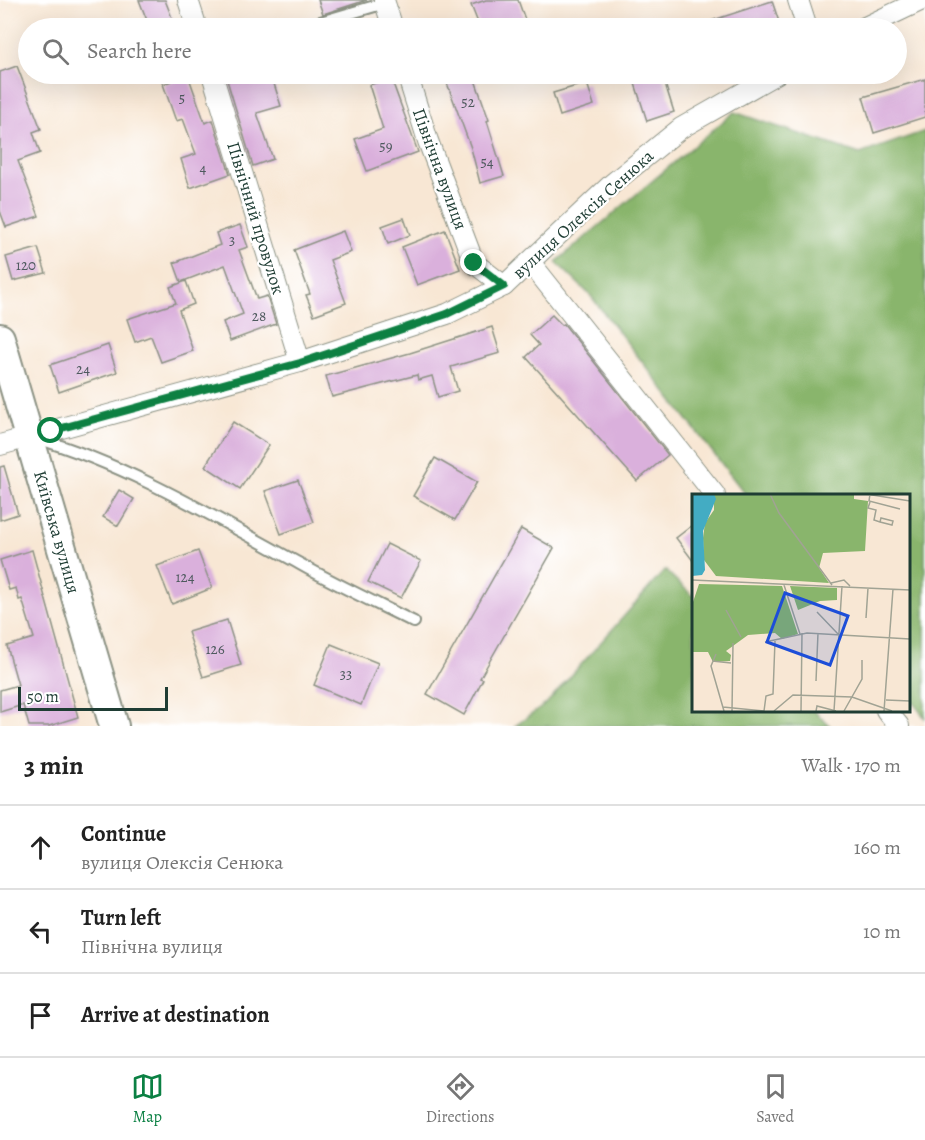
<!DOCTYPE html>
<html lang="en">
<head>
<meta charset="utf-8">
<style>
	body { margin:0; font-family:Alegreya,serif; background:#f2f2f2; color:#222 }
	.scale { position:absolute; left:18px; bottom:15px; width:150px; box-sizing:border-box; padding-left:6px; border:3px solid #1f3d34; border-top:0; font-size:16px; line-height:21px; white-space:nowrap; color:#1f3d34; -webkit-text-stroke:4px #fff; paint-order:stroke }
	.stop { position:absolute; width:18px; height:18px; margin:-14px; border:4px solid #0b8043; border-radius:50%; background:#fff }
	.stop.end { background:#0b8043; border-color:#fff; box-shadow:0 2px 6px #0008 }
	.list { margin:0; padding:0; list-style:none }
	h2 { display:flex; justify-content:space-between; align-items:center; height:78px; margin:0; padding:0 24px; font-size:26px }
	h2 small { font-size:20px; font-weight:400; color:#767676 }
	.list li { display:grid; grid-template-columns:39px 1fr auto; gap:18px; align-items:center; box-sizing:border-box; height:84px; padding:0 24px; border-top:2px solid #e0e0e0 }
	.list b { display:block; font-size:22px; white-space:nowrap }
	.list p { margin:0; font-size:20px; white-space:nowrap; color:#767676 }
	.list em { font-size:20px; font-style:normal; color:#767676 }
	.icon { flex:none; width:33px; height:33px; fill:none; stroke:currentColor; stroke-width:2; stroke-linecap:round; stroke-linejoin:round }
	.map { position:relative; flex:none; width:925px; height:726px; overflow:hidden }
	.search { position:absolute; background:#fff; box-shadow:0 6px 24px #0002; left:18px; right:18px; top:18px; height:66px; display:flex; align-items:center; gap:15px; box-sizing:border-box; padding:0 21px; border-radius:33px; color:#767676; font-size:22px }
	.sheet { height:330px; background:#fff }
	nav { display:flex; justify-content:space-around; align-items:center; box-sizing:border-box; height:84px; border-top:2px solid #e0e0e0; background:#fff; font-size:16px; color:#767676 }
	nav a { display:grid; justify-items:center; gap:3px }
	nav .on { color:#0b8043 }
	.map>svg:first-child { display:block }
	.forest { fill:#89b56c; stroke:#547950; stroke-width:1.5 }
	.building { fill:#dab0dc }
	.lines { fill:none; stroke-linecap:round; stroke-linejoin:round }
	.service-casing { stroke:#8c9284; stroke-width:14 }
	.minor-casing { stroke:#8c9284; stroke-width:22 }
	.secondary-casing { stroke:#8c9284; stroke-width:32 }
	.service { stroke:#fff; stroke-width:10 }
	.minor { stroke:#fff; stroke-width:20 }
	.secondary { stroke:#fff; stroke-width:28 }
	.route { stroke:#0b8043; stroke-width:8 }
	.labels { text-anchor:middle; stroke-width:4.5; stroke-linejoin:round; paint-order:stroke }
	.number-label { font-size:15px; fill:#4e5a5e }
	.street-label { font-size:18px; fill:#1f3d34; stroke:#fff }
	.inset-road { fill:none; stroke:#a1a394; stroke-width:1.5 }
	.view { fill:#1d4ed8; fill-opacity:0.15; stroke:#1d4ed8; stroke-width:3 }
	.inset-edge { fill:none; stroke:#1f3d34; stroke-width:3 }
</style>
</head>
<body>
<div class="map">
<svg width="925" height="726" viewBox="0 0 925 726">
	<rect width="100%" height="100%" fill="#fff"/>
	<filter id="ink" filterUnits="userSpaceOnUse"><feTurbulence type="fractalNoise" baseFrequency=".0167" numOctaves="2"/><feDisplacementMap in="SourceGraphic" scale="12" xChannelSelector="R" yChannelSelector="G"/><feConvolveMatrix kernelMatrix="1 2 1 2 8 2 1 2 1" color-interpolation-filters="sRGB"/></filter>
	<filter id="wash" filterUnits="userSpaceOnUse"><feTurbulence type="fractalNoise" baseFrequency=".008" numOctaves="4" result="noise"/><feDisplacementMap in="SourceGraphic" scale="24" xChannelSelector="R" yChannelSelector="G"/><feGaussianBlur stdDeviation="1.35" result="paint"/><feColorMatrix in="noise" values="0 0 0 0 0 0 0 0 0 0 0 0 0 0 0 0 0 1.4 0 .05"/><feComposite in="paint" operator="in"/></filter>
	<g filter="url(#wash)">
		<rect width="100%" height="100%" fill="#f8e7d4"/>
		<g class="forest">
			<path d="M734,112L860,154L925,131V718L909,697L908,495H746L590,295L556,262Z"/>
			<path d="M665,570L694,597V710H813L830,726H515L546,704Z"/>
		</g>
		<g id="blocks">
			<g class="building">
				<path d="M139,0H165L176,28H150Z"/>
				<path d="M318,0H367L323,14Z"/>
				<path d="M486,0H518L528,28H480L471,5Z"/>
				<path d="M772,1L779,22L756,28H698V25Z"/>
				<path d="M17,66L41,129L33,132L40,153L18,161L39,216L6,227L0,211V72Z"/>
				<path d="M249,74H271L281,106L257,113L273,159L253,166L227,80Z"/>
				<path d="M473,74L489,120L487,121L504,176L480,183L471,148L447,83Z"/>
				<path d="M632,74H662L674,112L647,121Z"/>
				<path d="M188,75L205,123L213,120L230,174L190,188L181,159L196,154L183,119L176,121L163,84Z"/>
				<path d="M391,78L418,152L367,171L355,139L383,129L369,85Z"/>
				<path d="M925,79V117L874,133L863,97Z"/>
				<path d="M587,83L594,105L560,116L553,93Z"/>
				<path d="M404,218L410,235L388,244L382,226Z"/>
				<path d="M240,225L248,247L239,250L257,299L267,296L276,324L230,341L223,322L243,314L225,265L181,282L174,263L220,245L216,233Z"/>
				<path d="M445,230L460,269L417,285L402,247Z"/>
				<path d="M343,231L351,252L330,260L346,303L314,315L306,295L310,294L294,250Z"/>
				<path d="M38,248L46,273L13,281L6,257Z"/>
				<path d="M186,281L194,304L179,310L193,351L161,362L151,336L135,342L127,319L176,303L170,287Z"/>
				<path d="M552,315L562,325L564,324L668,455L637,481L526,357L539,345L530,335Z"/>
				<path d="M492,327L500,353L451,367L458,391L438,397L432,376L418,380L417,375L332,397L326,376L410,353Z"/>
				<path d="M108,345L117,372L59,392L50,365Z"/>
				<path d="M233,422L269,445L240,489L205,466Z"/>
				<path d="M435,458L477,482L455,520L413,496Z"/>
				<path d="M4,466L18,514L0,520V467Z"/>
				<path d="M298,480L314,522L281,534L265,491Z"/>
				<path d="M119,490L134,499L118,526L103,517Z"/>
				<path d="M694,524V562L676,538Z"/>
				<path d="M521,529L554,548L480,678L483,679L464,715L427,694Z"/>
				<path d="M387,544L421,561L401,598L368,582Z"/>
				<path d="M32,550L78,717L49,726H29L23,705L0,712V690L18,685L7,646L34,638L22,599L19,600L16,588L9,590L0,560Z"/>
				<path d="M198,551L212,588L172,604L157,566Z"/>
				<path d="M227,620L241,665L203,677L188,632Z"/>
				<path d="M331,644L378,663L361,705L314,685Z"/>
			</g>
		</g>
	</g>
	<g filter="url(#ink)">
		<use href="#blocks" fill-opacity="0" stroke="#8c9284" stroke-width="1.5"/>
		<g class="lines">
			<g class="service-casing">
				<g id="service">
					<path d="M300,28L385,3"/>
					<path d="M36,438C130,466 214,517 300,564C337,585 376,603 414,622"/>
				</g>
			</g>
			<g class="minor-casing">
				<g id="minor">
					<path d="M188,0L197,28"/>
					<path d="M384,0L393,28"/>
					<path d="M798,0L807,28"/>
					<path d="M863,28L922,0"/>
					<path d="M212,74L300,362"/>
					<path d="M407,74L428,141L474,263L504,286"/>
					<path d="M530,262L715,495"/>
					<path d="M0,445L300,362L447,314L504,286L613,183L681,128L776,74"/>
					<path d="M886,710L899,726"/>
				</g>
			</g>
			<g class="secondary-casing">
				<path id="secondary" d="M0,338L114,726"/>
			</g>
			<use href="#service" class="service"/>
			<use href="#minor" class="minor"/>
			<use href="#secondary" class="secondary"/>
		</g>
	</g>
	<g class="lines" filter="url(#ink)">
		<path class="route" d="M51,431L300,363L447,314L504,286L474,263"/>
	</g>
	<g class="labels">
		<g class="number-label">
			<text x="182" y="103">5</text>
			<text x="468" y="107">52</text>
			<text x="386" y="151">59</text>
			<text x="487" y="167">54</text>
			<text x="203" y="173">4</text>
			<text x="232" y="245">3</text>
			<text x="26" y="270">120</text>
			<text x="259" y="321">28</text>
			<text x="83" y="374">24</text>
			<text x="185" y="582">124</text>
			<text x="215" y="654">126</text>
			<text x="346" y="679">33</text>
		</g>
		<g class="street-label">
			<text transform="translate(440 169) rotate(70)" y="6">Північна вулиця</text>
			<text transform="translate(583 214) rotate(-42)" y="6">вулиця Олексія Сенюка</text>
			<text transform="translate(256 218) rotate(73)" y="6">Північний провулок</text>
			<text transform="translate(57 532) rotate(74)" y="6">Київська вулиця</text>
		</g>
	</g>
	<g transform="translate(692 494)">
		<rect width="218" height="218" fill="#f8e7d4"/>
		<path d="M22,0H162V5L176,7L173,57L131,59L127,74L137,89L24,82L12,66L11,44L13,29L22,16ZM7,90L90,92L106,140L90,145L83,139L56,141L34,157L39,161L38,167L21,168L16,158H0V111ZM98,92L145,94V106L128,107L106,116Z" fill="#89b56c"/>
		<path d="M0,0H22L24,5L11,37L13,76L10,81L0,82Z" fill="#43acc3"/>
		<path class="inset-road" d="M78,0L87,19L140,91M174,0L218,7M178,0L177,7L208,15M178,8L176,14L184,16L182,26L188,28L200,31L201,27L189,24L188,28M0,86L218,96M139,89L152,86L158,92M92,91L108,140M34,116L49,143M125,118L146,140M174,124L176,94M73,148L115,139L218,145M24,160L19,172L32,217M20,167L39,169M124,187L126,139M194,206L218,207M31,213L72,217M40,217L41,149M72,217L74,202L81,200L83,147M82,217L101,201L160,203L200,217M109,217L110,139M124,217L125,212L144,217M142,217L150,92M152,217L170,185V166M192,217L201,95"/>
		<path class="view" d="M93,99L156,122L138,171L75,148Z"/>
		<rect width="218" height="218" class="inset-edge"/>
	</g>
</svg>
<div class="scale">50 m</div>
<div class="stop" style="left:51px;top:431px"></div>
<div class="stop end" style="left:474px;top:263px"></div>
<div class="search"><svg class="icon" aria-label="search" viewBox="0 0 24 24"><circle cx="10" cy="10" r="6"/><path d="M15 15l6 6"/></svg>Search here</div>
</div>
<section class="sheet">
<h2>3 min<small>Walk · 170 m</small></h2>
<ul class="list">
<li><svg class="icon" aria-label="ahead" viewBox="0 0 24 24"><path d="M12 20V5M6 11l6-6 6 6"/></svg><div><b>Continue</b><p>вулиця Олексія Сенюка</p></div><em>160 m</em></li>
<li><svg class="icon" aria-label="left" viewBox="0 0 24 24"><path d="M17 20v-9H6M10 6l-5 5 5 5"/></svg><div><b>Turn left</b><p>Північна вулиця</p></div><em>10 m</em></li>
<li><svg class="icon" aria-label="arrive" viewBox="0 0 24 24"><path d="M6 21V4h12l-3 4 3 4H6"/></svg><div><b>Arrive at destination</b></div></li>
</ul>
</section>
<nav>
<a class="on"><svg class="icon" aria-label="map" viewBox="0 0 24 24"><path d="M3 6l6-2 6 2 6-2v14l-6 2-6-2-6 2zM9 4v14M15 6v14"/></svg>Map</a>
<a><svg class="icon" aria-label="directions" viewBox="0 0 24 24"><path d="M12 3l9 9-9 9-9-9zM9 14v-3h6M13 9l2 2-2 2"/></svg>Directions</a>
<a><svg class="icon" aria-label="saved" viewBox="0 0 24 24"><path d="M7 4h10v16l-5-4-5 4z"/></svg>Saved</a>
</nav>
</body>
</html>
